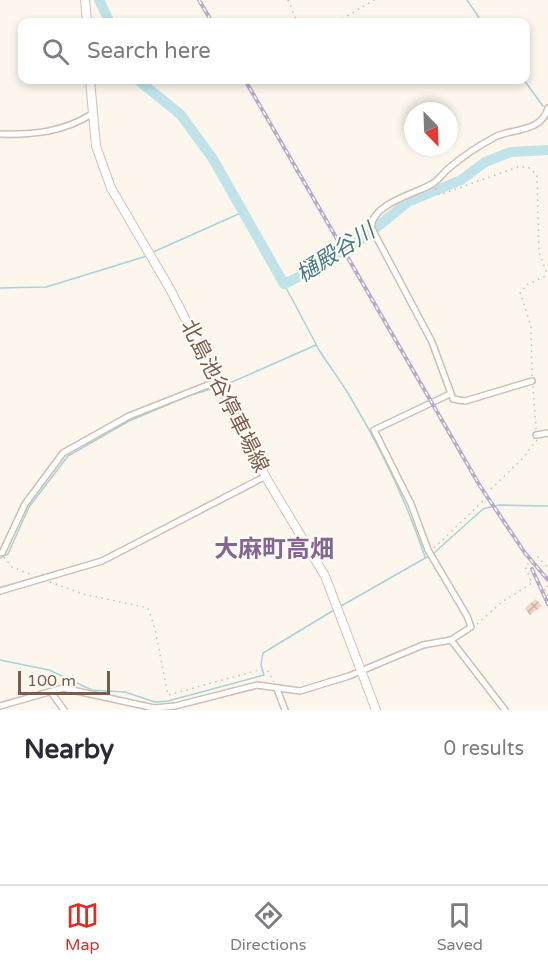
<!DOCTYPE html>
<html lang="en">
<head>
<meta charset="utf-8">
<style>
	body { margin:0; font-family:"Varela Round","Noto Sans JP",sans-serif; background:#f2f2f3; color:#2b2b33 }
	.compass { position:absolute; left:404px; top:102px; width:54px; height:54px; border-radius:50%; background:#fff; box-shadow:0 3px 9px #0003; rotate:157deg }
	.scale { position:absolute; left:18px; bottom:15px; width:92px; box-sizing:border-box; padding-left:6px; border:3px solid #7a5c4d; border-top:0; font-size:16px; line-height:21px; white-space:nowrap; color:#7a5c4d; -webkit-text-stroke:4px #fffaf3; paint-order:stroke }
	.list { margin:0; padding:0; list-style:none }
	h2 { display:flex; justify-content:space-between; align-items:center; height:78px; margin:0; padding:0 24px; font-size:26px }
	h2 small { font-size:20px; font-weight:400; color:#7c7c81 }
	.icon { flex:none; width:33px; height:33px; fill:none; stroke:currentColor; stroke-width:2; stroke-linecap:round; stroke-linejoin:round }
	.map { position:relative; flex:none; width:548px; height:710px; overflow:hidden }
	.search { position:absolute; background:#fff; box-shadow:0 3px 9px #0003; left:18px; right:18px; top:18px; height:66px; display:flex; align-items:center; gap:15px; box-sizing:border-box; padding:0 21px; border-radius:12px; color:#7c7c81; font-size:22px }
	.sheet { height:174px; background:#fff }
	nav { display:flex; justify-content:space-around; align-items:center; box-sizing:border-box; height:84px; border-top:2px solid #e1e1e2; background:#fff; font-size:16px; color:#7c7c81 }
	nav a { display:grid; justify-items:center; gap:3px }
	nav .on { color:#d93025 }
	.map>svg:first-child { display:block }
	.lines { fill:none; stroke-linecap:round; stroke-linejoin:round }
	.stream { stroke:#a5d3da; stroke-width:1.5 }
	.river { stroke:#bfe3e8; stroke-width:10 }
	.building { fill:url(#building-cross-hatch) }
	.minor-casing { stroke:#d1beb0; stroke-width:8 }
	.secondary-casing { stroke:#d6c0b0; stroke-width:10 }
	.path { stroke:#d9b8a5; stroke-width:1.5; stroke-dasharray:1.5 4.5; stroke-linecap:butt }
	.minor { stroke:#fff; stroke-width:5 }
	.secondary { stroke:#fff; stroke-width:8 }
	.rail-casing { stroke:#b9a8c9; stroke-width:4 }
	.rail { stroke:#fffaf3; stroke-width:1.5; stroke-dasharray:4.5; stroke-linecap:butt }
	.labels { text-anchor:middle; stroke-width:4.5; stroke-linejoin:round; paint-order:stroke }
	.street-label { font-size:21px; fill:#7a5c4d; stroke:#fffaf3 }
	.water-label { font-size:22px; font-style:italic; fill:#437c86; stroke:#fffaf3 }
	.quarter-label { font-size:24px; font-weight:bold; fill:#846695; stroke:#fffaf3 }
</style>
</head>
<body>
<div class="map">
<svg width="548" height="710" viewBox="0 0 548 710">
	<defs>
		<pattern id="building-cross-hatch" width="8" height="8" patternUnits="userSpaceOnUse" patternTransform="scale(1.5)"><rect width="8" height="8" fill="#f3d5c3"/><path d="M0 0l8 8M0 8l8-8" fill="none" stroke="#cab0a1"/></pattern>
	</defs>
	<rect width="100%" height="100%" fill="#fdf6ec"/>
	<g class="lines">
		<g class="stream">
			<path d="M467,0L482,22"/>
			<path d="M524,80L543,106"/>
			<path d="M151,253L243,212"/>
			<path d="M284,284L316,344"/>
			<path d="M0,288L46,287L147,256"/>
			<path d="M223,386L316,345C326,362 339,378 349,395C380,446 406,500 425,557"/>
			<path d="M0,558L8,554L29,507L68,456L129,421L191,395L218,387"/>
			<path d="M341,606L434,553L483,509L499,505L548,506"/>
			<path d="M0,660L49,670L92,690L125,692L155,702L168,701L264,675L261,665L263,653L334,610"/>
		</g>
		<g class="river">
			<path d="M99,0L110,22"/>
			<path d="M138,80L181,115L213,159L284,284L319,267L362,239L408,202L461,180L485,162L511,152L548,150"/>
		</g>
	</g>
	<path class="building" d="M536,599L542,606L530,615L525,608Z"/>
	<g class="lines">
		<g class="minor-casing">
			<g id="minor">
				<path d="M0,134C34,135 63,132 92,114"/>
				<path d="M532,381L465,401L453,399L432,342L371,227C373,203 415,194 432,184C439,180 443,173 449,168C462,157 480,145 495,137C513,128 541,133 548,108"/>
				<path d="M536,435L548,433"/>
				<path d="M2,553L25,504L63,453L129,416L218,381"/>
				<path d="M0,591L102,561L266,476"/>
				<path d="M451,640L505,710"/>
				<path d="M277,689L285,710"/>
				<path d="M51,692L64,710"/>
				<path d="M0,706L63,688L154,708L175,706L257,685L300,691L349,676L423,645L451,640L471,627L467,616L428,550L411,504L374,430L450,394"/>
			</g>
		</g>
		<g class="secondary-casing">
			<g id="secondary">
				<path d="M85,0L87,22"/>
				<path d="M90,80L96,146L111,188L170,289L268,481L325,576L376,710"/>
			</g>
		</g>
		<g class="path">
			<path d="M288,0L297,22"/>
			<path d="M337,22L374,0"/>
			<path d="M436,188L439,195L518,167H528L537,175L539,252L547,274"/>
			<path d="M532,376L531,326L520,292L528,284L548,275"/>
			<path d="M533,386L536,429"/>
			<path d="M491,489L521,460L537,440"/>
			<path d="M434,548L483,501"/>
			<path d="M4,557L12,567L32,575"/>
			<path d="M50,582L83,594L148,608L155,629L168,695L259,670L268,671L274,682"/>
			<path d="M548,586L544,588L548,596"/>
			<path d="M477,624L502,602L532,583L525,566L538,557L548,568"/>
		</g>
		<use href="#minor" class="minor"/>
		<use href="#secondary" class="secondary"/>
		<g class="rail-casing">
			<g id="rail">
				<path d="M199,0L212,22"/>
				<path d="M245,80L480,486L525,553L548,580"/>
				<path d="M532,569L548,604"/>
			</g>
		</g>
		<use href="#rail" class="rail"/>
	</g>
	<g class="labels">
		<g class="street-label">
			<text transform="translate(225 396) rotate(63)" y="7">北島池谷停車場線</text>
		</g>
		<g class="water-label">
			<text transform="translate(335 252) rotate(-33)" y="8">樋殿谷川</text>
		</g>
		<g class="quarter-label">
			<text x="274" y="557">大麻町高畑</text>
		</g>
	</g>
</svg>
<svg class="compass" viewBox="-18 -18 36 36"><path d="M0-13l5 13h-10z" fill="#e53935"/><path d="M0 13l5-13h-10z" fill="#7c7c81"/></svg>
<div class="scale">100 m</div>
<div class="search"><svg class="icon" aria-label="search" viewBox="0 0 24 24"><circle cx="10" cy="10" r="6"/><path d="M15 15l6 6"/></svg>Search here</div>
</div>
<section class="sheet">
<h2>Nearby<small>0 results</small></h2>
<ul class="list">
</ul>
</section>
<nav>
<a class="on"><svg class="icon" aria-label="map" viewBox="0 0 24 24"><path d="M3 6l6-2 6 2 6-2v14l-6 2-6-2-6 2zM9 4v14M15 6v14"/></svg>Map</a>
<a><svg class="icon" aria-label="directions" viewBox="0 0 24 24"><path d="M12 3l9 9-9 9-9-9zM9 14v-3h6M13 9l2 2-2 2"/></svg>Directions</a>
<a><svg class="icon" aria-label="saved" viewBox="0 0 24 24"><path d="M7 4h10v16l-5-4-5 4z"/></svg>Saved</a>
</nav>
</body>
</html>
